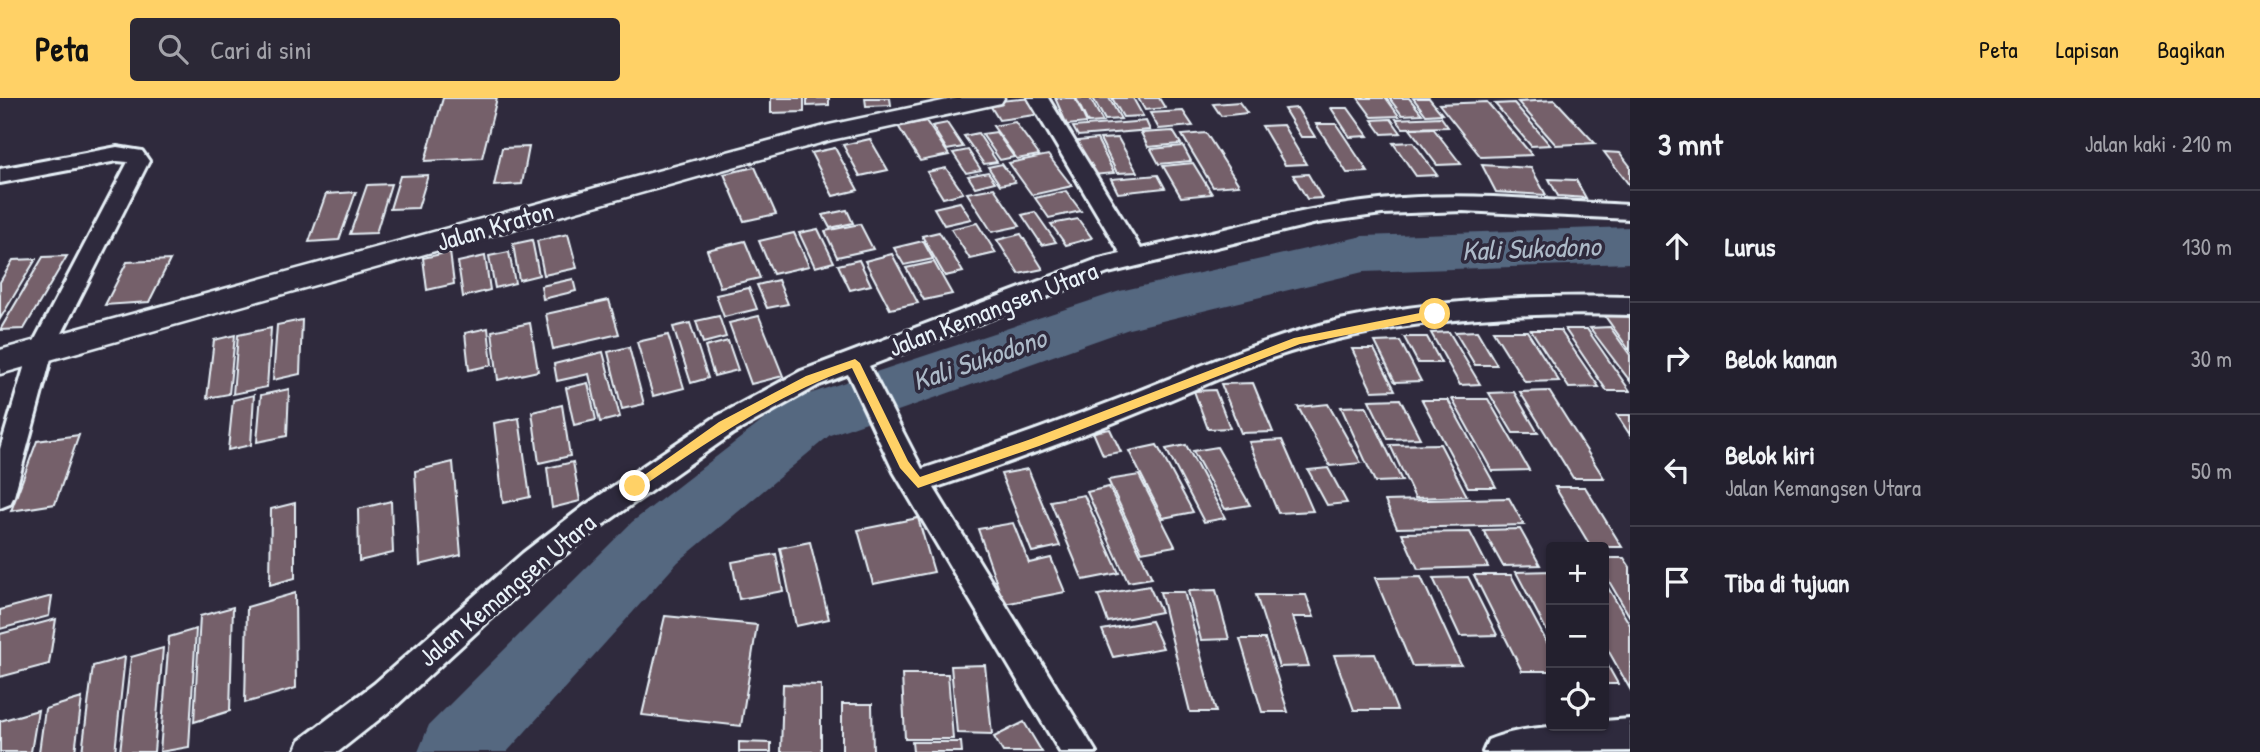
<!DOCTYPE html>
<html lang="id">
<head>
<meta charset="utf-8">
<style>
	body { margin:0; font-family:"Patrick Hand",sans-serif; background:#2b2836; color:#f1f3f6 }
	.controls { position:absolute; right:21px; bottom:21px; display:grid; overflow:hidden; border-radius:7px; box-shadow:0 2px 5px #0004 }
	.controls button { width:63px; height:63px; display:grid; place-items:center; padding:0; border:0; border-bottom:2px solid #403e4a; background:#23202e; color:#f1f3f6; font:35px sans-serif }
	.stop { position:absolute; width:21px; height:21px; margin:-16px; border:5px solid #ffd166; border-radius:50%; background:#fff }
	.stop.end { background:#ffd166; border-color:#fff; box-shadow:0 2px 7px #0008 }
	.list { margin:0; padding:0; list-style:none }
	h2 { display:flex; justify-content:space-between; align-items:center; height:91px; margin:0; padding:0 28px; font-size:30px }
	h2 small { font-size:23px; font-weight:400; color:#a3a3aa }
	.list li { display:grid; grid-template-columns:46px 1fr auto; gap:21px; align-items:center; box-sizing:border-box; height:112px; padding:0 28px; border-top:2px solid #403e4a }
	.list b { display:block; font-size:26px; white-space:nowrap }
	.list p { margin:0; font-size:23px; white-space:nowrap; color:#a3a3aa }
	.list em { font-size:23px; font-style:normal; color:#a3a3aa }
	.icon { flex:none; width:38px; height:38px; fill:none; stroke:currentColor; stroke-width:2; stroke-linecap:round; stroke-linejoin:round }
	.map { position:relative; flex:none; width:1630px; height:654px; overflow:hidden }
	header { display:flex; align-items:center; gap:42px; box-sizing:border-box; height:98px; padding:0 35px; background:#ffd166; color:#111 }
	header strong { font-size:33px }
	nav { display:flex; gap:38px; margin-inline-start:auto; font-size:24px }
	.search { width:490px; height:63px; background:#2b2836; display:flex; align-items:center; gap:18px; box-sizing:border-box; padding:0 24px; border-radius:7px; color:#a3a3aa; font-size:26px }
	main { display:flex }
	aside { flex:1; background:#23202e }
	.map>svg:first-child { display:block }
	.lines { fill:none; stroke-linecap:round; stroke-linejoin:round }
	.river { fill:#546780; fill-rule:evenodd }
	.building { fill:#75616a; stroke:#e8f1f8; stroke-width:2 }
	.minor-casing { stroke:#e8f1f8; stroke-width:6 }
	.tertiary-casing { stroke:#e8f1f8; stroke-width:5 }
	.minor { fill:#2f2a3d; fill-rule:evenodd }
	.tertiary { fill:#2f2a3d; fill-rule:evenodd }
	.route { fill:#ffd166 }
	.labels { text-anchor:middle; stroke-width:7; stroke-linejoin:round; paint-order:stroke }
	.street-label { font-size:26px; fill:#e8f1f8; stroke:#2f2a3d }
	.water-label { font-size:28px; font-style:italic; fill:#adbac8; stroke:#2f2a3d }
</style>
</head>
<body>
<header>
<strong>Peta</strong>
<div class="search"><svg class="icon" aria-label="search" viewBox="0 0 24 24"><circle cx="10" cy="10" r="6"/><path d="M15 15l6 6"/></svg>Cari di sini</div>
<nav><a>Peta</a><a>Lapisan</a><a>Bagikan</a></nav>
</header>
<main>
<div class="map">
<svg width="1630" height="654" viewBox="0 0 1630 654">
	<rect width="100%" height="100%" fill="#2f2a3d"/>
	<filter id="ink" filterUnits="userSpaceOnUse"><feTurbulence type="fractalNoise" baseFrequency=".0143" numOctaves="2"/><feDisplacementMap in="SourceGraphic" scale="14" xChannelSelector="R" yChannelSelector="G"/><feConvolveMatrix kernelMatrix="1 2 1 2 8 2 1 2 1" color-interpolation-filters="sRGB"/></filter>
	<g filter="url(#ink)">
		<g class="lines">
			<path class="river" d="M1630,129V165L1363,174L1129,231L830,337L678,464L507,654H418L429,627L632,424L788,303L1120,193L1363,138Z"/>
		</g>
		<g class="building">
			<path d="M443,0H497L482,60L425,63Z"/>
			<path d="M771,0H804V14L771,15Z"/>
			<path d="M807,0H829V7L807,8Z"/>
			<path d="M865,0H890L891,7L866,8Z"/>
			<path d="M1032,0L1042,16L999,22L988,4Z"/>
			<path d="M1055,0H1075L1087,25L1067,27Z"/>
			<path d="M1076,0H1090L1103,24L1088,25Z"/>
			<path d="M1093,0H1109L1121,21L1105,22Z"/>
			<path d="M1112,0H1133L1143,18L1123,19Z"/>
			<path d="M1138,0H1159L1165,10L1145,12Z"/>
			<path d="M1358,0H1386L1399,18L1372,19Z"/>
			<path d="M1389,0H1409L1422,16L1402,17Z"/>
			<path d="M1413,0H1429L1442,16L1426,17Z"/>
			<path d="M1555,2L1595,45L1556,47L1518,4Z"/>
			<path d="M1239,4L1247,15L1221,18L1213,6Z"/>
			<path d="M1487,4L1532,57L1481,59L1439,6Z"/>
			<path d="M1514,5L1550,47L1531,48L1495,6Z"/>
			<path d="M1297,10L1315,39H1301L1284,11Z"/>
			<path d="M1331,10H1348L1368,38L1350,39Z"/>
			<path d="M1183,13L1193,28L1159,31L1150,15Z"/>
			<path d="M1441,19L1448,29L1403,30L1396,21Z"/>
			<path d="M1391,21L1401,35L1382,36L1372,22Z"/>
			<path d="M926,23L949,57L920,63L898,28Z"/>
			<path d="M1146,23L1150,32L1078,38L1073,29Z"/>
			<path d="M1015,24L1039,57L1017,61L993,28Z"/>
			<path d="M947,25L963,49L947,52L932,28Z"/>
			<path d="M1316,26H1336L1368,74L1347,75Z"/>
			<path d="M1283,27L1306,66L1285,67L1262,28Z"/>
			<path d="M1433,30L1461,66L1437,67L1410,31Z"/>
			<path d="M1173,33L1181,46L1148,49L1141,35Z"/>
			<path d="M996,34L1014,59L1000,62L982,36Z"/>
			<path d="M978,35L997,64L984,66L964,38Z"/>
			<path d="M1206,35L1239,87L1213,89L1182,37Z"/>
			<path d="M1118,40L1137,74L1117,75L1100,41Z"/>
			<path d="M870,41L888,72L860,78L843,47Z"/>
			<path d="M1097,41L1114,75L1093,77L1077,43Z"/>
			<path d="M1413,44L1437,77L1416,78L1393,45Z"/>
			<path d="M1183,48L1191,63L1159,66L1151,51Z"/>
			<path d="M529,49L522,86L494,88L502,50Z"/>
			<path d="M835,50L858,92L833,98L811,55Z"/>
			<path d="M968,52L981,72L966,75L953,55Z"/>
			<path d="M1604,54L1620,55L1630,68V88Z"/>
			<path d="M1048,57L1072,88L1032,97L1009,65Z"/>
			<path d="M1193,65L1212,96L1181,99L1163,68Z"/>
			<path d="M1002,66L1015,84L1000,87L988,69Z"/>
			<path d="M1482,67L1531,70L1546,97L1496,94Z"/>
			<path d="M755,69L776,116L744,123L724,76Z"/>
			<path d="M946,70L963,95L943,100L927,74Z"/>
			<path d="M988,74L995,84L975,89L968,78Z"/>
			<path d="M1308,76L1322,100L1307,101L1293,77Z"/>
			<path d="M428,77L418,110L390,111L400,78Z"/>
			<path d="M1158,77L1165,90L1118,95L1111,81Z"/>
			<path d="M1549,81L1576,82L1586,100L1558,98Z"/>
			<path d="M391,86L376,135L350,136L367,87Z"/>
			<path d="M994,90L1020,128L992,134L967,95Z"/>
			<path d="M1066,93L1081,113L1049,120L1035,100Z"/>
			<path d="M356,94L339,142L309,144L326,96Z"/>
			<path d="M960,104L971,121L944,127L934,110Z"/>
			<path d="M847,112L853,125L830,130L823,117Z"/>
			<path d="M1035,114L1056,144L1042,147L1022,117Z"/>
			<path d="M1078,121L1092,140L1066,147L1051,126Z"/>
			<path d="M977,125L996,155L970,161L951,131Z"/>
			<path d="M860,126L873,151L837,159L825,133Z"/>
			<path d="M818,131L834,164L815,169L799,135Z"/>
			<path d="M939,134L963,174L945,178L922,138Z"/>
			<path d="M794,135L809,168L773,176L759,143Z"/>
			<path d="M568,136L577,170L544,177L537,143Z"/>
			<path d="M1021,136L1043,171L1019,176L997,142Z"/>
			<path d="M532,142L539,177L519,182L513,146Z"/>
			<path d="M745,143L760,180L720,189L707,152Z"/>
			<path d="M923,143L933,161L904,167L894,150Z"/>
			<path d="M450,154L454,186L427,192L423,160Z"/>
			<path d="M509,154L515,185L495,190L489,158Z"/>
			<path d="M892,156L918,205L890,211L865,163Z"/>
			<path d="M67,158L24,231L0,232L43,159Z"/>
			<path d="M485,158L490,192L463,199L458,164Z"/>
			<path d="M36,161L0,221V184L13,162Z"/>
			<path d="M170,162L149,204L105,207L127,164Z"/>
			<path d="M859,162L871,187L850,192L838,167Z"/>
			<path d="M934,164L952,196L924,202L906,170Z"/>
			<path d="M573,181L576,193L543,201L541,188Z"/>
			<path d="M778,182L788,206L767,210L757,187Z"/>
			<path d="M749,190L757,211L724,219L716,197Z"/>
			<path d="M609,202L619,236L553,251L546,216Z"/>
			<path d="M1602,214H1625L1630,220V253Z"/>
			<path d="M719,218L726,239L703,245L696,223Z"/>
			<path d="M759,218L783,278L751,286L729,225Z"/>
			<path d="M302,222L300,276L273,282L277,227Z"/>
			<path d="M530,225L538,273L498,282L492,233Z"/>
			<path d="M690,225L708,280L691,285L673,229Z"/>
			<path d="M1610,229L1630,257V283L1590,230Z"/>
			<path d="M271,230L267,289L233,296L238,237Z"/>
			<path d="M488,230L492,267L469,272L465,235Z"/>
			<path d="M1565,231H1587L1630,293H1607Z"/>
			<path d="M1531,232H1560L1599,289L1569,290Z"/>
			<path d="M1477,233L1497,267H1475L1455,234Z"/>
			<path d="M1493,233H1527L1559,283L1525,284Z"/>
			<path d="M1449,234L1480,286L1460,287L1431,235Z"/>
			<path d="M235,237L229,296L207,300L214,242Z"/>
			<path d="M668,237L684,290L653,298L637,244Z"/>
			<path d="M1404,239H1427L1441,265H1418Z"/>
			<path d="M728,243L738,272L714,278L705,249Z"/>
			<path d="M1400,243L1421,283L1395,284L1375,244Z"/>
			<path d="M629,249L644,306L622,311L608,254Z"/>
			<path d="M1352,251H1374L1395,292L1372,293Z"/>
			<path d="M603,254L620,319L600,324L589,276L557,283L554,266Z"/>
			<path d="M588,285L596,322L574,327L566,290Z"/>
			<path d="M1253,285L1273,334L1241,335L1221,286Z"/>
			<path d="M289,291L287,338L257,344L261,297Z"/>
			<path d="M1215,292L1230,330L1208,331L1194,293Z"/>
			<path d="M1549,293L1604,380H1573L1520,294Z"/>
			<path d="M1514,294L1538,335H1513L1489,295Z"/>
			<path d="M254,297L251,347L228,352L233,302Z"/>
			<path d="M1400,301L1420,340L1388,341L1369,302Z"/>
			<path d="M1452,301H1488L1529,372L1492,373Z"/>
			<path d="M1422,302H1448L1496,389H1468Z"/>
			<path d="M1328,306L1361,365L1330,368L1298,309Z"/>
			<path d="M562,307L570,358L539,365L532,314Z"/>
			<path d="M1366,308L1402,383L1375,384L1341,309Z"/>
			<path d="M1617,317H1630V337Z"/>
			<path d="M519,320L530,399L503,405L494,325Z"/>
			<path d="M1110,331L1121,354L1103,357L1093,334Z"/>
			<path d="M79,337L55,406L11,413L37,343Z"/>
			<path d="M1282,342L1313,413L1278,415L1249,344Z"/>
			<path d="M1440,346L1467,398L1415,400L1390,347Z"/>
			<path d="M1157,347L1193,414L1163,420L1129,353Z"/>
			<path d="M1186,347L1225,420L1204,424L1166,351Z"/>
			<path d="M1217,349L1250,407L1225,411L1193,353Z"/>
			<path d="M453,364L461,457L420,467L415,373Z"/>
			<path d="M573,364L580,403L552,410L547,370Z"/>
			<path d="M1328,370L1347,405L1327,407L1308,372Z"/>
			<path d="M1028,371L1060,448L1032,454L1001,376Z"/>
			<path d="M1139,377L1175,448L1142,454L1108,382Z"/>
			<path d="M1109,389L1152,480L1128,484L1087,394Z"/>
			<path d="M1555,389H1585L1622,449H1591Z"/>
			<path d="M1084,397L1119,475L1083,482L1050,403Z"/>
			<path d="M1509,400L1524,427L1397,430L1385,403Z"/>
			<path d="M391,403L393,455L359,463L358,411Z"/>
			<path d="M295,405V480L270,487L271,411Z"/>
			<path d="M918,420L934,474L873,486L858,432Z"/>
			<path d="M1013,425L1029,465L1051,460L1065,494L1004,506L978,431Z"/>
			<path d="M1520,431L1540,467L1503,468L1483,432Z"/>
			<path d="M1470,434L1488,469L1418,471L1402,435Z"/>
			<path d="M810,444L829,521L796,528L780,450Z"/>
			<path d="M776,456L783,493L739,501L732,464Z"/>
			<path d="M1604,460H1624L1630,469V519L1604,475Z"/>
			<path d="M1551,473V541L1516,474Z"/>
			<path d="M1474,477H1511L1551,552V573H1522Z"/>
			<path d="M1421,479L1461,567L1412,568L1375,480Z"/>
			<path d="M1468,479L1497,537L1460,538L1433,480Z"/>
			<path d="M1604,483L1630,527V591L1604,545Z"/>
			<path d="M1149,488L1161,514L1108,524L1098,497Z"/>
			<path d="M1216,492L1229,541L1201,542L1188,493Z"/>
			<path d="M1160,494H1184L1216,614H1190Z"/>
			<path d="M295,495L296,590L245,605L247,509Z"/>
			<path d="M1256,497H1306L1314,519H1293L1309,568L1279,569Z"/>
			<path d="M52,498L49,518L0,531V512Z"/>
			<path d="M233,509L230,613L194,624L200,518Z"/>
			<path d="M665,518L757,527L741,628L642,617Z"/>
			<path d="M56,521L49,566L0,579V536Z"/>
			<path d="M1151,523L1163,550L1113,559L1102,532Z"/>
			<path d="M196,531L189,649L160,654L169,539Z"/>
			<path d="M1240,541H1265L1288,614H1262Z"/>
			<path d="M163,550L154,654H120L131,559Z"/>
			<path d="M1375,556L1397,612H1354L1334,557Z"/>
			<path d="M125,559L115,654H82L93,568Z"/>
			<path d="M1604,561L1618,586H1604Z"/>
			<path d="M985,567L992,636L957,635L951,568Z"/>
			<path d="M902,576H948L953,641H905Z"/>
			<path d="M783,586L821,587V654H781Z"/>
			<path d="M82,600L75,654H39L45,611Z"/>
			<path d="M842,606H872L873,654H842Z"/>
			<path d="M38,612L31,654H0V623Z"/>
			<path d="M1024,624L1042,654H1003L994,639Z"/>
			<path d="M739,644L771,645V654H739Z"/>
			<path d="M912,644H961L962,654H913Z"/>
		</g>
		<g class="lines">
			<g class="minor-casing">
				<g id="minor">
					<path d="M1028,0H1048L1141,151C1220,133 1299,110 1380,102C1463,93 1547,103 1630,107V121L1463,113L1382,116L1317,125L1108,175L869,268L922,371C990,349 1059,324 1126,298C1197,270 1266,239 1340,222C1436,201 1533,197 1630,199V217C1519,214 1407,220 1300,251C1247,266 1198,291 1147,311C1077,340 1005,366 934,390L1096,654H1060L894,374L848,276L819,287L732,336L604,426L543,473L396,608L338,654H295L300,642L374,586L523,455L584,408L714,320L801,273L1095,162L1121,156Z"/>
					<path d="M117,49L142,53L149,63L53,253L14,398L10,406L0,410V351L29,253L128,64L117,63L0,85V71Z"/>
					<path d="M1630,621V653L1483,654L1488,642C1524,627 1566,628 1604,628V623Z"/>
				</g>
			</g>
			<g class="tertiary-casing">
				<path id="tertiary" d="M957,0H1004L1001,5L831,42L729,70L0,276V252L720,56L829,27Z"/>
			</g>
			<use href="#minor" class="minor"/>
			<use href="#tertiary" class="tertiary"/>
		</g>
	</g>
	<path class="route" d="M1435,212L1439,213V219L1300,246L1039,348L918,390L900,370L852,270C774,298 707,344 639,391L635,393L629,388L719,324L806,278L855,261L860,265L908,363L920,379L1031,341L1294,240Z"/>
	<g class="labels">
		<g class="street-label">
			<text transform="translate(495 128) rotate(-16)" y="9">Jalan Kraton</text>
			<text transform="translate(993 211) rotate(-21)" y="9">Jalan Kemangsen Utara</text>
			<text transform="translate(507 492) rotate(-40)" y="9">Jalan Kemangsen Utara</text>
		</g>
		<g class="water-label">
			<text transform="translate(1531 150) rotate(-2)" y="10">Kali Sukodono</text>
			<text transform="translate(979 261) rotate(-19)" y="10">Kali Sukodono</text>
		</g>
	</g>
</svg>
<div class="controls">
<button>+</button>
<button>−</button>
<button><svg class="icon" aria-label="locate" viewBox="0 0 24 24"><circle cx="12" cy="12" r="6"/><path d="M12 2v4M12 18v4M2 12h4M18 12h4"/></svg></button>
</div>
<div class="stop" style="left:1435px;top:216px"></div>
<div class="stop end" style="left:635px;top:388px"></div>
</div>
<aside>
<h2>3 mnt<small>Jalan kaki · 210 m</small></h2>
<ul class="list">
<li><svg class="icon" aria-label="ahead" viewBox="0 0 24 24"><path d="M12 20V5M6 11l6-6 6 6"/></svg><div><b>Lurus</b></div><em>130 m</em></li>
<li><svg class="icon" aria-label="right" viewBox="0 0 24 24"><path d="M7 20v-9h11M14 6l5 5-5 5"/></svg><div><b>Belok kanan</b></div><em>30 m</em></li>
<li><svg class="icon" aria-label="left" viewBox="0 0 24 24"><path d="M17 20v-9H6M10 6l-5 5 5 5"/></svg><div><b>Belok kiri</b><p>Jalan Kemangsen Utara</p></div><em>50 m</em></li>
<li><svg class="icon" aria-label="arrive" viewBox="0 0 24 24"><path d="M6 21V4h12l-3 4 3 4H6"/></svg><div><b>Tiba di tujuan</b></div></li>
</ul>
</aside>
</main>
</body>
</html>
